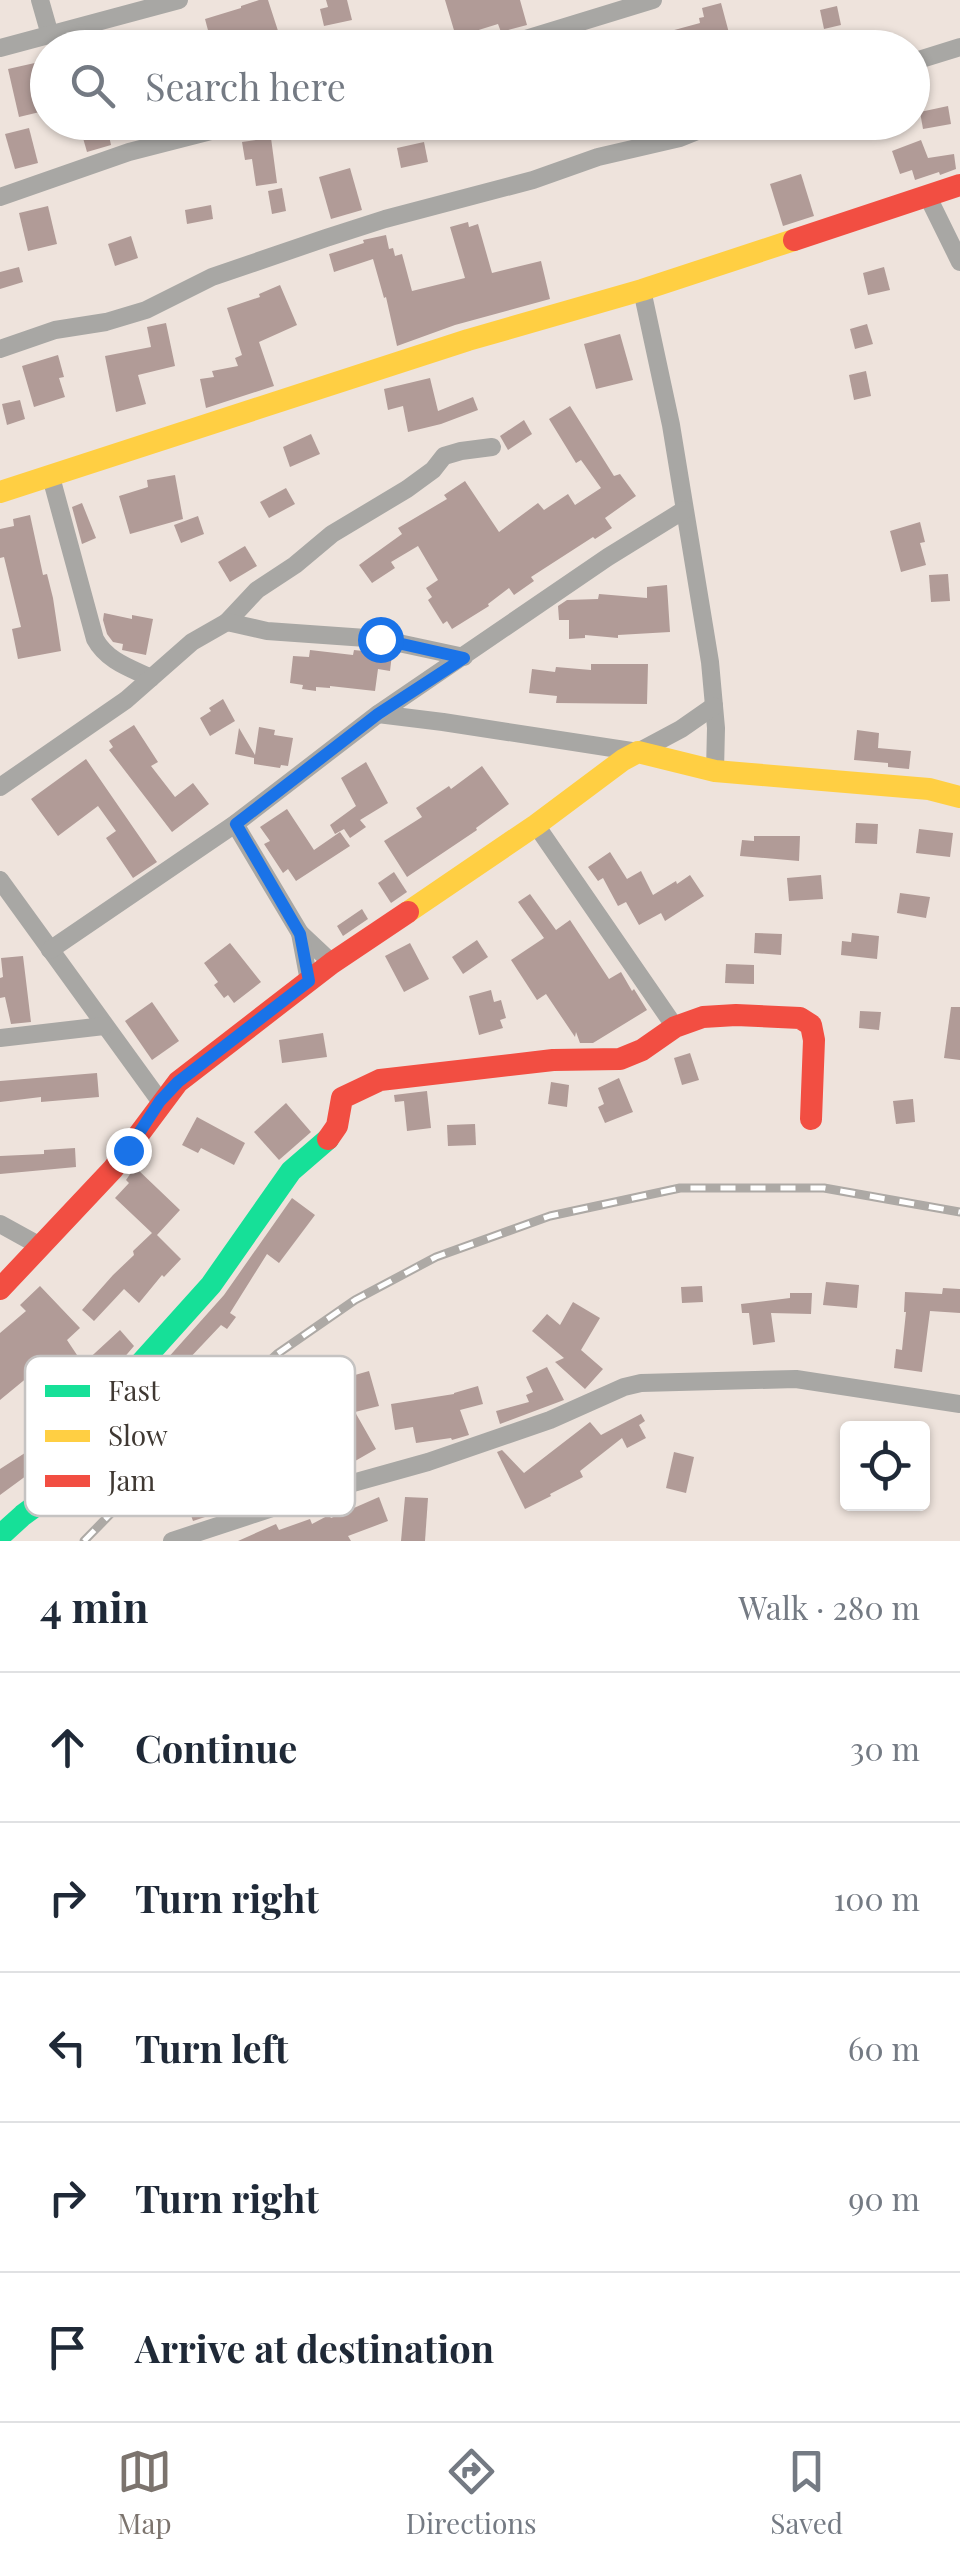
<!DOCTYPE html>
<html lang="en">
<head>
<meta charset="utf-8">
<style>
	body { margin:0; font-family:"Playfair Display",serif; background:#f6f6f7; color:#1f2937 }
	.controls { position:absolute; right:30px; bottom:30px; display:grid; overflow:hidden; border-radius:10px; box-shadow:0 2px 8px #0004 }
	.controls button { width:90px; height:90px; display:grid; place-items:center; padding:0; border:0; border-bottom:2px solid #e0e1e3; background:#fff; color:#1f2937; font:50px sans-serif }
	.stop { position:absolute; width:30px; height:30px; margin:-22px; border:8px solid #1a73e8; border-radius:50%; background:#fff }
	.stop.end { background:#1a73e8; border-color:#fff; box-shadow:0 2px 10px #0008 }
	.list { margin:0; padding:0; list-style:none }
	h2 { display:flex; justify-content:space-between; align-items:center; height:130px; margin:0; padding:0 40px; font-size:42px }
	h2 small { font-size:32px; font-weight:400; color:#747a83 }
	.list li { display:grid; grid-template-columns:65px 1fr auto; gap:30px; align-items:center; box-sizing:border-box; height:150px; padding:0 40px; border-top:2px solid #e0e1e3 }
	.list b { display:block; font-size:38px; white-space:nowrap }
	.list em { font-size:32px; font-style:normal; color:#747a83 }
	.icon { flex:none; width:55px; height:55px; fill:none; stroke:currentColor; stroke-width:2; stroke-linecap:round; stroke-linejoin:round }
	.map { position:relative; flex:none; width:960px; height:1541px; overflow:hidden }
	.search { position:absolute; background:#fff; box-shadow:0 2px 8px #0004; left:30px; right:30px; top:30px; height:110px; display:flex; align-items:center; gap:25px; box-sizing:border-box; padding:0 35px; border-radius:55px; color:#747a83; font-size:38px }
	.sheet { height:880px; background:#fff }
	nav { display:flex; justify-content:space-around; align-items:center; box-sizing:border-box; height:140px; border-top:2px solid #e0e1e3; background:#fff; font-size:28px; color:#747a83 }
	nav a { display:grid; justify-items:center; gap:5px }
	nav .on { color:#7c746e }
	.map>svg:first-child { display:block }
	.building { fill:#b19b97 }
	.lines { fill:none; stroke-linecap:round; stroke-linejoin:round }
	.street { stroke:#a8a7a4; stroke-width:18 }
	.fast { stroke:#16e098; stroke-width:22 }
	.slow { stroke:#ffcf43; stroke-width:22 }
	.jam { stroke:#f24e42; stroke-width:22 }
	.rail-casing { stroke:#ada9a5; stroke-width:9 }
	.rail { stroke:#fff; stroke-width:5; stroke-dasharray:15; stroke-linecap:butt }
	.route { stroke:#1a73e8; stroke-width:12 }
	.key { fill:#fff; stroke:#c5c3c2; stroke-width:2.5 }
	.key-label { font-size:28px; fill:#3f3832 }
</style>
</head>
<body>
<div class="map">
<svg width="960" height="1541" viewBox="0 0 960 1541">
	<rect width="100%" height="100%" fill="#eee3dc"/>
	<g class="building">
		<path d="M259,0H268L280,37L249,48H207L204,35L209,34L205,19L241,8V6Z"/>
		<path d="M326,0H347L352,20L324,26L320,9L328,7Z"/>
		<path d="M445,0H520L527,25L501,32L498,24L456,37Z"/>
		<path d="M721,3L733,48H671L667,32L700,23L699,18L704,17L702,8Z"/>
		<path d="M837,6L841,25L824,29L820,10Z"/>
		<path d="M48,60V110L19,117L8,69Z"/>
		<path d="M948,106L951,124L923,129L920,112Z"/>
		<path d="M29,128L38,163L15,169L5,134Z"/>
		<path d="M108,131L111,145L87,152L83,138Z"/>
		<path d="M271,138L277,183L256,186L252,159L245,160L242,142Z"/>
		<path d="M921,140L928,158L954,154L956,169L940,175L939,172L915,180L912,170L900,174L892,151Z"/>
		<path d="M424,142L428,162L401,168L397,148Z"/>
		<path d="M350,168L362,210L331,219L319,177Z"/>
		<path d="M801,174L814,216L783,226L770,184Z"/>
		<path d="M282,188L286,211L272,214L268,191Z"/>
		<path d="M211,205L213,219L187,224L185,210Z"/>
		<path d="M48,206L57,244L28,251L19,213Z"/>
		<path d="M468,222L469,227L478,224L492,273L541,261L550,299L455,325L397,346L386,297L384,298L373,259L334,272L329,254L364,243L363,240L386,235L389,249L393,248L395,256L402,254L412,291L465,278L450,227Z"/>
		<path d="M131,236L138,258L115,266L108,244Z"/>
		<path d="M19,267L23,282L0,289V272Z"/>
		<path d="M884,267L890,290L868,295L863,273Z"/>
		<path d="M280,285L297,325L259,342L274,386L206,408L200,379L214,377L212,371L238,366L235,358L242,355L227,308L260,297L259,294Z"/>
		<path d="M166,323L175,366L138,375L146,404L116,412L105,356L151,347L147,327Z"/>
		<path d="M867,324L873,344L855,349L850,329Z"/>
		<path d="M620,334L633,380L596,389L584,344Z"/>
		<path d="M58,355L64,377L59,378L65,397L34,407L22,366Z"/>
		<path d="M866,371L871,396L854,400L849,375Z"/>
		<path d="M430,378L438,411L473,397L478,410L441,424L408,432L403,406L388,410L384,389Z"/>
		<path d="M20,400L25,419L7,425L2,404Z"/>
		<path d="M570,406L614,476L620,474L636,496L605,518L612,528L595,539L593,537L531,577L534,581L514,595L509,588L488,604L489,606L452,629L447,621L443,624L428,600L432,597L426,588L438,580L418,546L391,562L395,568L372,583L359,565L402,534L398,528L447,499L444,495L465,481L499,532L538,503L544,510L568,494L575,505L601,488L581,460L576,463L549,419Z"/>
		<path d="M524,420L532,434L508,450L500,436Z"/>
		<path d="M311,434L320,454L290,467L283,447Z"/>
		<path d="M175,475L183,519L130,534L119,496L148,487L147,480Z"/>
		<path d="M286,488L295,504L269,518L260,502Z"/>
		<path d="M82,503L96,538L82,544L72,507Z"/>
		<path d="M30,515L43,575L47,574L53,598L61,651L18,659L12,629L21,627L4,557L0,558V529L14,526L13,519Z"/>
		<path d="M198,516L204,534L181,543L174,525Z"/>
		<path d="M920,522L925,542L920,543L926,565L901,572L890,531Z"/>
		<path d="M245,546L257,566L230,582L218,562Z"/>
		<path d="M948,574L950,601L931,602L929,575Z"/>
		<path d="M667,585L670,632L618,635V638L585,635V638L569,639V620H559L558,606L567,600L598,599L599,594L647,598V587Z"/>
		<path d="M104,613L132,619V615L153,619L146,655L122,650L123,644L113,642L107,634L103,620Z"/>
		<path d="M310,650L353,655L354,650L392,654L390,671L378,669L375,691L330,686V688L316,687V691L302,689L303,685L290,683L293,656L309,657Z"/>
		<path d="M591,664H648L647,704L556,703L557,696L529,693L532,669L555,672L556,667L591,670Z"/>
		<path d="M223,699L235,721L210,736L200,718L211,711L209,708Z"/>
		<path d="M134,725L158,762L151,766L175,797L193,783L209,804L172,832L109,750L113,747L109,741Z"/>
		<path d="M259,727L275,730L274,735L293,738L288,766L281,765L280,768L254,764V758L235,754L239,728L255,755Z"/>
		<path d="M857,730L879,733L878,748L911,751L909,769L888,767V763L854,760Z"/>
		<path d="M86,759L157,862L133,878L106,838L116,831L98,806L58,836L31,799Z"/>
		<path d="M366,762L388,803L360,820L366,827L350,838L344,829L335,834L330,825L356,806L341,778Z"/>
		<path d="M482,766L509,804L476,828L477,830L407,877L384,841L422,817L416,808L449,786L451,789Z"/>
		<path d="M287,809L314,850L340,832L350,846L296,881L288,869L283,873L264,844L270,841L260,827Z"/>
		<path d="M856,823L878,824L877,844L855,843Z"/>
		<path d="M919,829L953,833L950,857L916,853Z"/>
		<path d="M754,836H800L799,861L740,856L742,840L754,841Z"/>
		<path d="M610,852L627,879L641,871L653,895L676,881L677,884L690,875L704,896L665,921L661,913L639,925L626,902L618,906L603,878L598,881L588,867Z"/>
		<path d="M394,872L407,892L391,903L378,883Z"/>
		<path d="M821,875L823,899L789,901L787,878Z"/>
		<path d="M900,893L930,897L926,918L897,913Z"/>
		<path d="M530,894L556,930L570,920L609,979L621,972L632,991L634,989L647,1010L593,1043H580L576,1032L575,1037L546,994L537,1000L511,960L544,938L518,902Z"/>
		<path d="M362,909L368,919L343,936L337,926Z"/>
		<path d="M755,933L782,934L781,955L754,953Z"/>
		<path d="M852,933L879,936L877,959L841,955L842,941L851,942Z"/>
		<path d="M477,940L488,957L463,974L452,957Z"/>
		<path d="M230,943L261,982L234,1003L228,995L224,998L214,985L218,982L204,963Z"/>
		<path d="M410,943L429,979L404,992L385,956Z"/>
		<path d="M23,956L31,1022L11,1024L5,997L0,998V978L3,977L1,958Z"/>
		<path d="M726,964L754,965V984L725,983Z"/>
		<path d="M491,990L494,1002L501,1000L506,1018L500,1020L503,1028L479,1035L469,996Z"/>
		<path d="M152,1002L179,1041L152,1060L125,1021Z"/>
		<path d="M951,1007H960V1060L944,1058Z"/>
		<path d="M860,1011L881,1012L879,1030L859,1028Z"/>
		<path d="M323,1033L327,1057L282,1063L279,1040Z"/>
		<path d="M690,1053L699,1080L682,1085L674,1058Z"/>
		<path d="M97,1073L99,1097L41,1102V1097L0,1102V1081Z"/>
		<path d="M619,1078L633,1112L605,1123L598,1107L604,1104L598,1088Z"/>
		<path d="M551,1082L569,1085L567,1107L548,1104Z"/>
		<path d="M427,1091L431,1128L407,1131L404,1101L395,1102L394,1095Z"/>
		<path d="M913,1099L915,1122L896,1124L893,1101Z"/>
		<path d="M286,1103L311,1132L279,1160L254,1132Z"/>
		<path d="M197,1117L245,1143L234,1165L201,1148L198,1153L182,1145Z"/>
		<path d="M475,1124L476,1145L448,1146L447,1125Z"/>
		<path d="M75,1148L76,1167L0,1174V1156L44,1154V1150Z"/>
		<path d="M135,1167L180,1210L157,1235L181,1259L164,1277L162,1275L139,1303L124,1289L94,1321L82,1310L113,1275L134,1255L133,1251L152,1233L115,1198L129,1183L126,1180Z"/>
		<path d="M292,1198L315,1215L279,1263L267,1254L230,1313L236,1317L227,1329L221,1325L168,1381L158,1369L224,1295Z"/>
		<path d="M826,1282L859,1285L857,1308L823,1305Z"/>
		<path d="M40,1286L80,1328L67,1340L83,1364L120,1330L134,1346L110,1374L101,1364L69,1386L51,1358L0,1400V1333L26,1311L20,1305Z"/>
		<path d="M702,1286L703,1302L682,1303L681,1287Z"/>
		<path d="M943,1288L960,1289V1313L930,1311L922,1372L894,1368L896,1349L902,1350L906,1312H904L905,1292L942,1294Z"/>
		<path d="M790,1293H812L811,1314L771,1313L775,1342L753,1345L749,1313H742L741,1304L790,1298Z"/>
		<path d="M573,1302L600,1318L581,1350L603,1369L585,1389L555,1362L564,1358L532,1331L547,1314L560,1325Z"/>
		<path d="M547,1367L564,1400L500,1424L496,1411L529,1402L526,1395L533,1392L526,1377Z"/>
		<path d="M353,1368L355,1375L369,1371L379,1406L355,1412L376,1449L343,1468L344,1470L324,1478L299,1426L297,1428L283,1395L322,1377Z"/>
		<path d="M478,1386L483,1404L460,1410L469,1435L452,1440L451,1438L416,1443L413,1427L395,1430L391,1404L454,1394V1393Z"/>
		<path d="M641,1414L645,1421L639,1425L646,1438L627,1448L622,1438L580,1471L583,1477L550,1494L551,1496L525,1509L497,1452L502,1450L524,1473L590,1422L601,1435Z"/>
		<path d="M42,1442L53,1460L31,1475L30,1473L0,1495V1469Z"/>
		<path d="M263,1445L284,1489L262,1498L256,1486L223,1503L226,1510L193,1521L185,1499L222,1486L212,1465L231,1456L233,1460Z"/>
		<path d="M674,1452L694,1457L686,1493L666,1488Z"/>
		<path d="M379,1497L388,1521L348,1536L351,1541H238L276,1524L279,1530L310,1519L312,1524L329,1515L331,1518Z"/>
		<path d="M405,1497L428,1498L425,1541H401Z"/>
	</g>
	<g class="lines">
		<g class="street">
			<path d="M40,0L50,35"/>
			<path d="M0,48L179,0"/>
			<path d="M496,48L653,0"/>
			<path d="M912,62L960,47"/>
			<path d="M927,195L960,262"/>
			<path d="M0,197L129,152L246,122"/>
			<path d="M642,290L671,425L710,662L716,728L715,771"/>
			<path d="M0,349L55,330L106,322L146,310L212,277L326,238L385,219L533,180L598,157L680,138L720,122"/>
			<path d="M51,477L95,639C107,661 130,668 151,678"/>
			<path d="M227,622L257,590L295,565L332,534L407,489L433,470L444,456L461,451L492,447"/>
			<path d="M378,714L443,722L638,752L681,729L714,706"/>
			<path d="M0,787L126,700L192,642L227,622L267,631L380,639L464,657"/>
			<path d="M235,824L300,933L332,963"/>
			<path d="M536,825L675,1027"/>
			<path d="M0,880L160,1101"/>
			<path d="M300,933L309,981"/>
			<path d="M50,950L235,824L378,714L608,557L684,510"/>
			<path d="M0,1038L104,1026"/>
			<path d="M0,1224L40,1246"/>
			<path d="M172,1541L324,1491L428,1462L550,1420L624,1387L641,1383L796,1379L960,1404"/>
		</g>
		<path class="fast" d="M0,1536L23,1515L64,1485L95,1450L139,1365L211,1285L291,1171L328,1139"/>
		<g class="slow">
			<path d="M0,492L468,340L642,290L794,240"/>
			<path d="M408,912L536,825L623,760L638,752L715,771L929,789L960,797"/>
		</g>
		<g class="jam">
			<path d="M794,240L960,185"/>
			<path d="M328,1139L337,1126L342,1098L380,1080L553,1060L620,1059L642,1050L675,1027L703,1017L736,1015L800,1018L811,1025L814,1040L811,1119"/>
			<path d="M0,1289L113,1169L178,1082L332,963L408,912"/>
		</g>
		<g class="rail-casing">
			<path id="rail" d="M84,1541L169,1454L277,1354L355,1300L436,1257L550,1216L680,1188H824L960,1212"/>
		</g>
		<use href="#rail" class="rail"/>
	</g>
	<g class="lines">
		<path class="route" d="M128,1150L160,1101L178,1082L309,981L300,934L236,824L378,714L464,658L380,639"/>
	</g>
	<rect x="25" y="1356" width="330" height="160" rx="15" class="key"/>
	<rect x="45" y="1385" width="45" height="12" fill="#16e098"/>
	<rect x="45" y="1430" width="45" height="12" fill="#ffcf43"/>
	<rect x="45" y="1475" width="45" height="12" fill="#f24e42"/>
	<g class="key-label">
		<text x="108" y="1401">Fast</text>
		<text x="108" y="1446">Slow</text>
		<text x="108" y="1491">Jam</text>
	</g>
</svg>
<div class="controls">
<button><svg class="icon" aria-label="locate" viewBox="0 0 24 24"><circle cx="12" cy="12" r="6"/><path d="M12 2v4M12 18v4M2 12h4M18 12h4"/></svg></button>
</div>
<div class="stop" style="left:380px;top:639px"></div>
<div class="stop end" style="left:128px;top:1150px"></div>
<div class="search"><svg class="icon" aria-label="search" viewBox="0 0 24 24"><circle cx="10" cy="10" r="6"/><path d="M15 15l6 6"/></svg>Search here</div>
</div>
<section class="sheet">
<h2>4 min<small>Walk · 280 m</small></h2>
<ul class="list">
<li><svg class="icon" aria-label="ahead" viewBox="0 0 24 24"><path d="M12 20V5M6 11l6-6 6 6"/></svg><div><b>Continue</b></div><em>30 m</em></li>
<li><svg class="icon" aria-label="right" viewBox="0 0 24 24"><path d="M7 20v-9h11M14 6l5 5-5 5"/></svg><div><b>Turn right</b></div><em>100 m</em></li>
<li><svg class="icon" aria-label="left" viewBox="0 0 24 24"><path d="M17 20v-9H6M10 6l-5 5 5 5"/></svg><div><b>Turn left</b></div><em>60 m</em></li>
<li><svg class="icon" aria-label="right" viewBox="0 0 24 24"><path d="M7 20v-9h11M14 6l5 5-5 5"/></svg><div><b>Turn right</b></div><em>90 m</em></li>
<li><svg class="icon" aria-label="arrive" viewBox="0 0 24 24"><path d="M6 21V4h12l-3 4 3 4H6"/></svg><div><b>Arrive at destination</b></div></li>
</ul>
</section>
<nav>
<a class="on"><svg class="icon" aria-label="map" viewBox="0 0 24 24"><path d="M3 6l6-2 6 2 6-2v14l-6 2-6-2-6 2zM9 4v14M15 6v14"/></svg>Map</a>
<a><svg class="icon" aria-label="directions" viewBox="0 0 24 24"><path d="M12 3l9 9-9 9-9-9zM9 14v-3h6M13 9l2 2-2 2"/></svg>Directions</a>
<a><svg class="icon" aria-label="saved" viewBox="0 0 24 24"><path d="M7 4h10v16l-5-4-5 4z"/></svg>Saved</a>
</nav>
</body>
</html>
